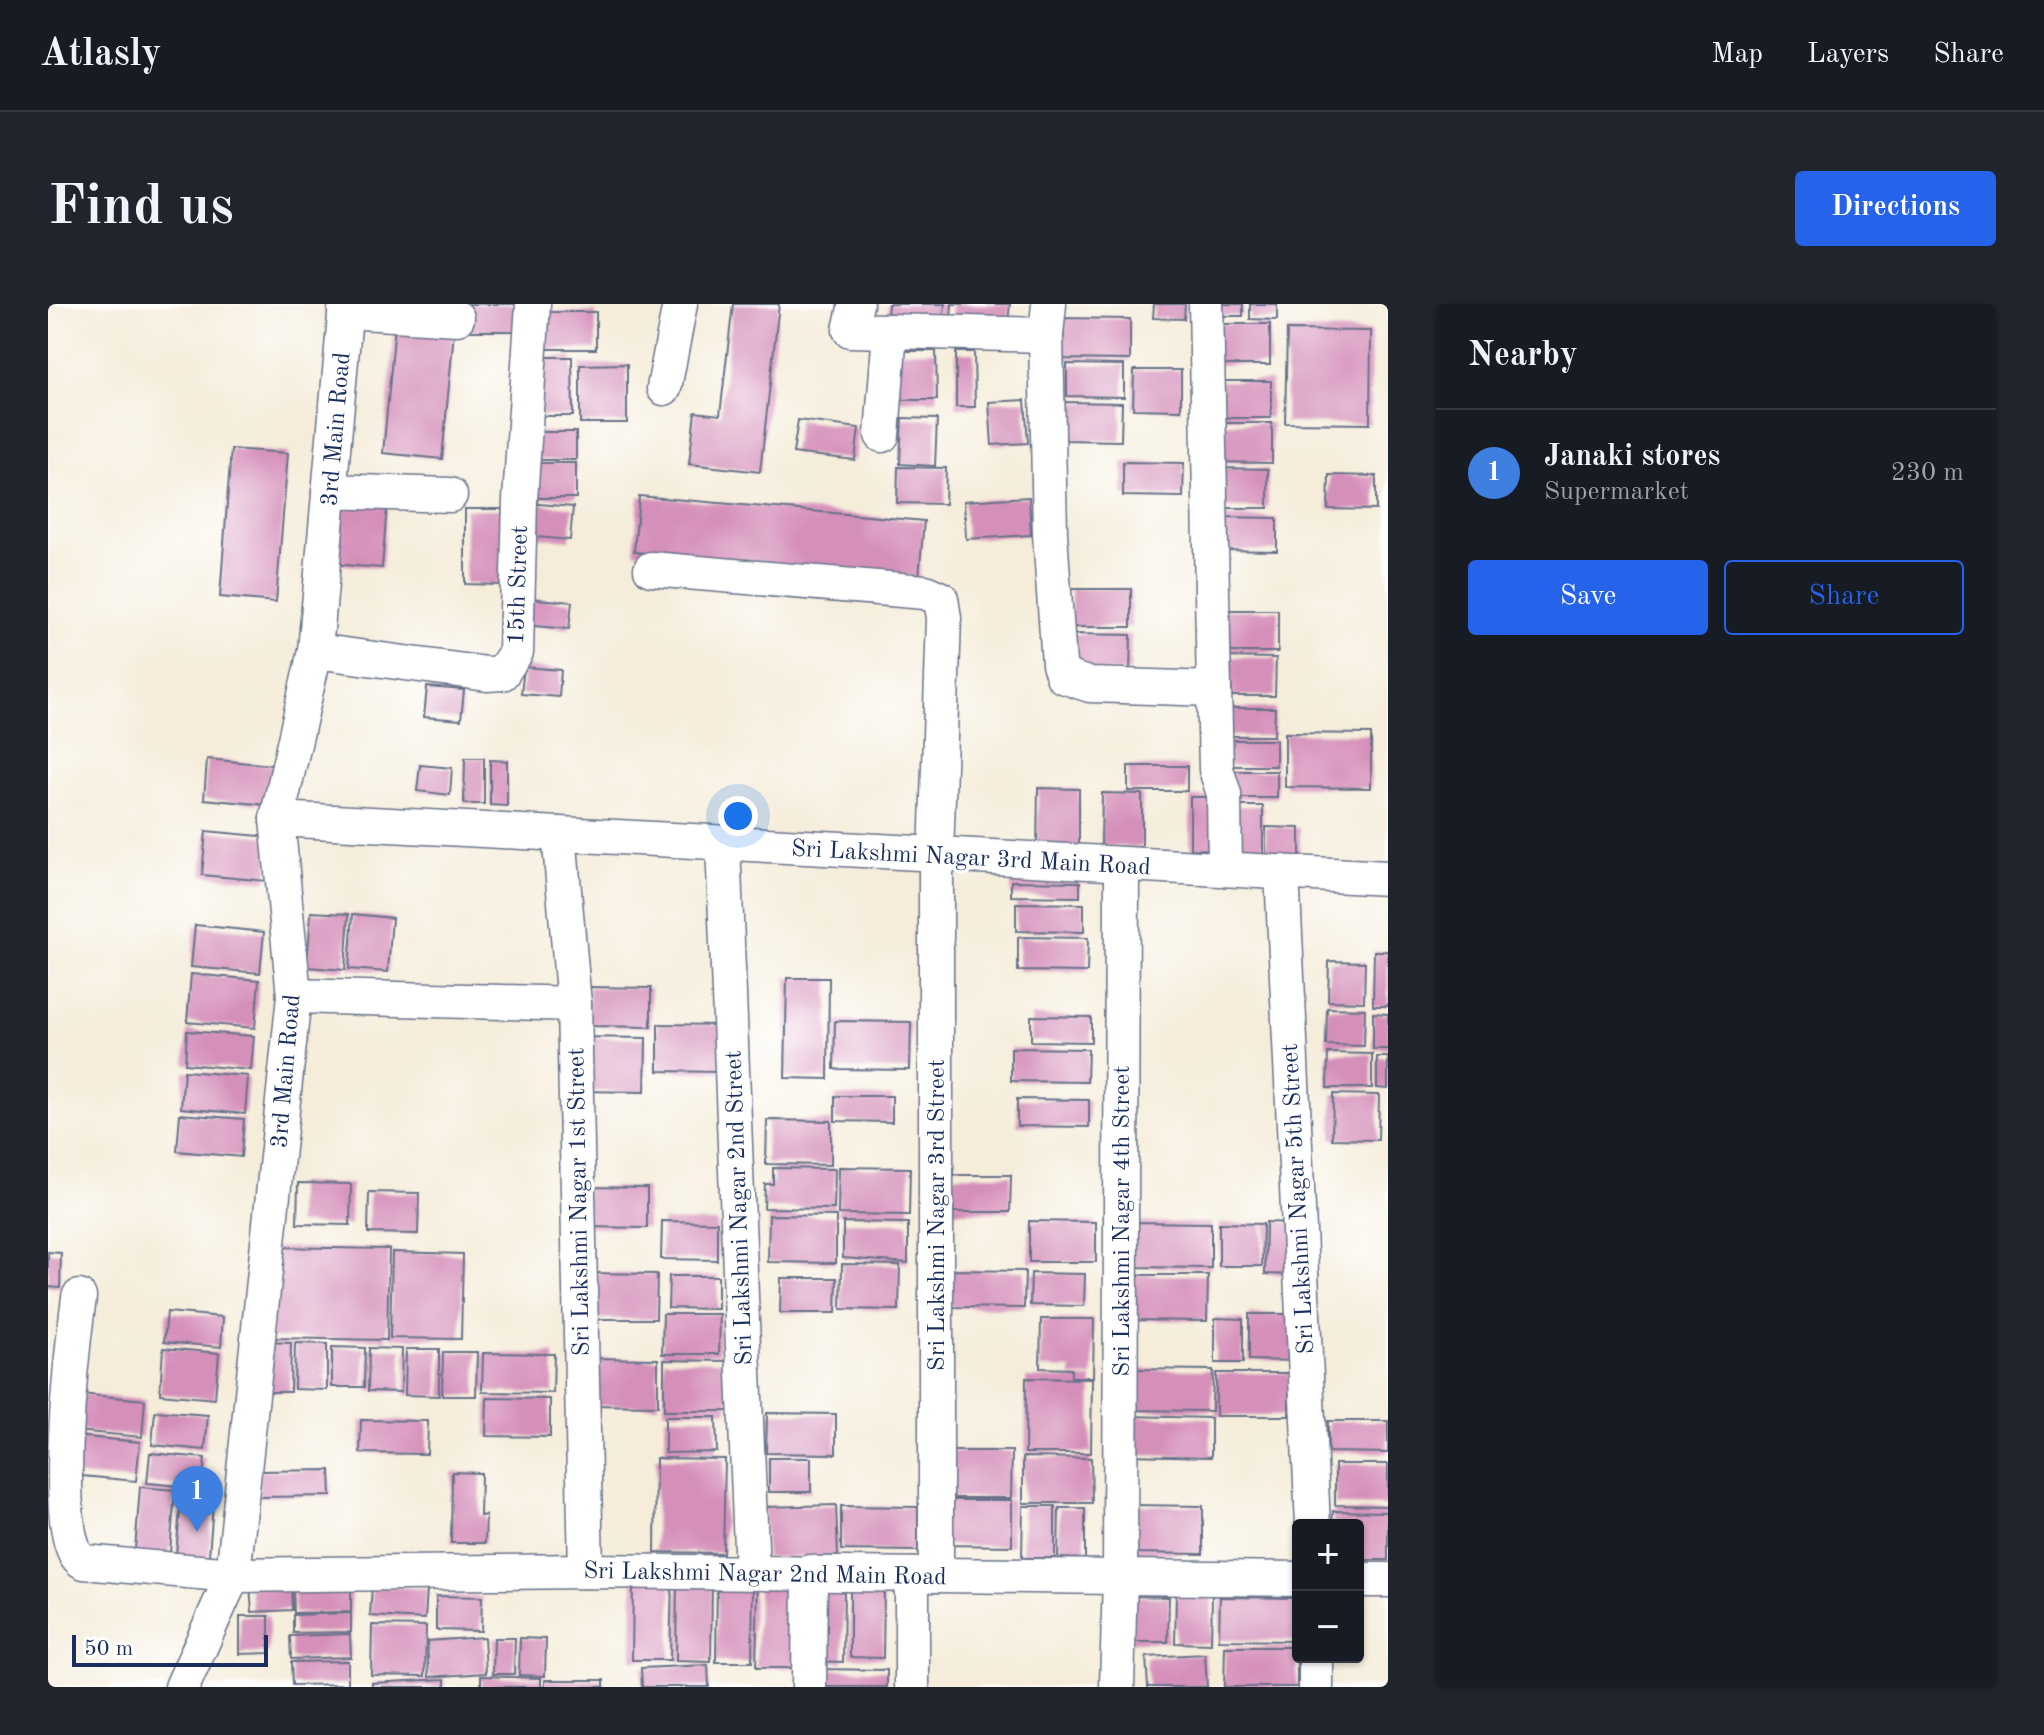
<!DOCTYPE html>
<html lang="en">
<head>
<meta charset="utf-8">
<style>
	body { margin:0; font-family:"Old Standard TT",serif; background:#20242c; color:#f1f3f6 }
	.controls { position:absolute; right:24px; bottom:24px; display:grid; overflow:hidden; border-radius:8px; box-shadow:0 2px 6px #0004 }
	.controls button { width:72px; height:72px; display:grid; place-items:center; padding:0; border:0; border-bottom:2px solid #363941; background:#171b24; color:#f1f3f6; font:40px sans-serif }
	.scale { position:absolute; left:24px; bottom:20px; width:196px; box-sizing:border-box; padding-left:8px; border:4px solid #1b2f5e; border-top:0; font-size:22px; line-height:28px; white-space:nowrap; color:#1b2f5e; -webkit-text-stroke:6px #fff; paint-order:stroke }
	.you { position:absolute; left:690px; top:512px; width:28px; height:28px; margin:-20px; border:6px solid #fff; border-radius:50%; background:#1a73e8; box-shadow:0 0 0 12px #1a73e833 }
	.badge { display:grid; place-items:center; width:52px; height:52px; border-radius:50%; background:#2563eb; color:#fff; font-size:26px; font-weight:700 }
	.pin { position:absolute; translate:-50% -66px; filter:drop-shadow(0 2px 4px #0008) }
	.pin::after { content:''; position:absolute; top:42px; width:28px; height:24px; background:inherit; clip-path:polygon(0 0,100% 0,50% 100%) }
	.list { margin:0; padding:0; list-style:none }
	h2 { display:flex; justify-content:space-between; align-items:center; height:104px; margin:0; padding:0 32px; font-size:34px }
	h2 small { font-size:26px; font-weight:400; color:#9ea1a6 }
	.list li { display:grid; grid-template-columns:52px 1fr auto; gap:24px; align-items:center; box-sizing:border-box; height:128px; padding:0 32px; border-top:2px solid #363941 }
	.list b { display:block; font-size:30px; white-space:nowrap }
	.list p { margin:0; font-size:26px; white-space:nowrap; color:#9ea1a6 }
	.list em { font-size:26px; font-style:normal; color:#9ea1a6 }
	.actions { display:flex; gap:16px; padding:24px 32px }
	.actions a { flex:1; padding:18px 0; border:2px solid #2563eb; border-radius:8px; text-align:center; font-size:28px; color:#2563eb }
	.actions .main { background:#2563eb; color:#fff }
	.map { position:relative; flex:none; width:1340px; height:1383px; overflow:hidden; border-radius:8px }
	header { display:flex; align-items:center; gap:48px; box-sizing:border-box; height:112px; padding:0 40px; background:#171b24; border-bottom:2px solid #363941 }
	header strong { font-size:38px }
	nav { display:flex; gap:44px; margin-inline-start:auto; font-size:28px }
	.intro { display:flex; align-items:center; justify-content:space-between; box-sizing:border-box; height:192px; padding:0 48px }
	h1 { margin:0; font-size:56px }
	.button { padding:20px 36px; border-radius:8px; background:#2563eb; color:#fff; font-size:28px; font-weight:700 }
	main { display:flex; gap:48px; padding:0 48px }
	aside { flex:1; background:#171b24; border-radius:8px; box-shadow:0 2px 6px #0004 }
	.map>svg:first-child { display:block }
	.building { fill:#d590ba }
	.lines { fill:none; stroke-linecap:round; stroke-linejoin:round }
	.minor-casing { stroke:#677289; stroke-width:37 }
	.minor { stroke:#fff; stroke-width:34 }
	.labels { text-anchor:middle; stroke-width:7; stroke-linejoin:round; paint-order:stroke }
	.street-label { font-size:24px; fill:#1b2f5e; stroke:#fff }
</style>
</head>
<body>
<header>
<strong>Atlasly</strong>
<nav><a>Map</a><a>Layers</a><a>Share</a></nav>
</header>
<div class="intro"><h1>Find us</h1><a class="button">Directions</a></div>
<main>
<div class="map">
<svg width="1340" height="1383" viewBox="0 0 1340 1383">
	<rect width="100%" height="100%" fill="#fff"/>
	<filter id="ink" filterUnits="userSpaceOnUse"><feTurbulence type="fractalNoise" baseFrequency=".0125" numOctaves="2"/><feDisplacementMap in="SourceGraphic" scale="16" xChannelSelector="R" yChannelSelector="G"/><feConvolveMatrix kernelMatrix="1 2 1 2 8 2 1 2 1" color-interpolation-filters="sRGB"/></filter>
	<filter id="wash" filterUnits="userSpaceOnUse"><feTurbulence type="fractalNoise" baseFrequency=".006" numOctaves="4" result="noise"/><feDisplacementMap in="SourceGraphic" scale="32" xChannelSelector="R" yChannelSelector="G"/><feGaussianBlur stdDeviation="1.8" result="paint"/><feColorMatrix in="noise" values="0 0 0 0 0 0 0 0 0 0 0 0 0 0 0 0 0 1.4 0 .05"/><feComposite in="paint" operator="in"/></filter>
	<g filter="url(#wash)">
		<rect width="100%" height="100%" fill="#f5edda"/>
		<g id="blocks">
			<g class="building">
				<path d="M413,0H470V27H412Z"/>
				<path d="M685,0H731L712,168L641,160L647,108L672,111Z"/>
				<path d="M840,0H897L895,16L839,11Z"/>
				<path d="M904,0H962L960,18L903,12Z"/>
				<path d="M1106,0H1137L1136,15L1105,14Z"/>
				<rect x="1164" y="0" width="31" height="12"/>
				<path d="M1202,0H1229V16L1202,15Z"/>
				<path d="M491,8H548V45H492Z"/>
				<path d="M1010,14L1082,15V56L1009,55Z"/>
				<rect x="1163" y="20" width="59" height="41"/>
				<path d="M347,22L406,28L394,155L335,149Z"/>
				<path d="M1239,26L1323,27L1322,120L1237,119Z"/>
				<path d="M848,47H888L889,96H848Z"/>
				<path d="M908,48H926L927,103H908Z"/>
				<path d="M484,53H524L525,112H484Z"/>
				<path d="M579,60V119H532V61Z"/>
				<path d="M1019,60L1076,61V93L1019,92Z"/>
				<path d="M1086,66H1133V106L1085,105Z"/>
				<rect x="1161" y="77" width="62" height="37"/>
				<path d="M977,96L980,139L944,141L941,98Z"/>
				<path d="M1015,98L1074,99L1073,137L1015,136Z"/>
				<path d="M854,114L889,115L887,162L852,160Z"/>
				<path d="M750,116L811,124L807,156L745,149Z"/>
				<path d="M1165,119H1224V159L1165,158Z"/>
				<rect x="481" y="128" width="47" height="28"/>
				<path d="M183,145L240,149L228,298L172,293Z"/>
				<path d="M1075,158L1136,159L1135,193L1075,192Z"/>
				<rect x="481" y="159" width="47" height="35"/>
				<path d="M850,163L898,164L897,200L849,199Z"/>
				<path d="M1172,164L1220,165V204H1172Z"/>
				<path d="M1281,171L1328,172V206L1280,205Z"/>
				<path d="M591,192L876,217L871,273L586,248Z"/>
				<path d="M981,193L983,231L918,235L916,197Z"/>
				<path d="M290,198L339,202L334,264L284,260Z"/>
				<path d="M479,199L525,203L522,236L477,232Z"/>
				<path d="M417,205H454V281L417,280Z"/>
				<path d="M1171,213L1229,214V247L1171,246Z"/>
				<rect x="1023" y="285" width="60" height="38"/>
				<path d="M477,294L524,298L521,325L475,321Z"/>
				<path d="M1166,306H1230V348H1165Z"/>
				<path d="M1023,330L1083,331L1082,368L1022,367Z"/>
				<path d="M1173,353L1228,354L1227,392H1172Z"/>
				<path d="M476,363L513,366L511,393L473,390Z"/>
				<path d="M379,383L416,386L413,416L376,413Z"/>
				<path d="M1176,404H1227L1226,432H1175Z"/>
				<path d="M1237,429L1323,430V484L1237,483Z"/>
				<rect x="1169" y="436" width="59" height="26"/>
				<path d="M417,454H436V500H416Z"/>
				<path d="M159,455L234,462L230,502L156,495Z"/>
				<path d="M442,456L459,457V502L442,501Z"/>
				<path d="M372,461L404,464L402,491L369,487Z"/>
				<rect x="1080" y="462" width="59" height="25"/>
				<rect x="1177" y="467" width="52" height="27"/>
				<path d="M990,484L1031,485V545H989Z"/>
				<path d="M1054,489L1094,490V543L1053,542Z"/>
				<path d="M1142,493H1172V546L1142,545Z"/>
				<rect x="1181" y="502" width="34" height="57"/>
				<path d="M1218,523L1252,524V557H1218Z"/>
				<path d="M158,527L223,533L219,577L154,571Z"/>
				<path d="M963,577L1032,578V593L963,592Z"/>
				<path d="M968,599L1036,600V628L968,627Z"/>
				<path d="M263,608L301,610L297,666L259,663Z"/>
				<path d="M305,610L344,614L340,668L301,665Z"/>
				<path d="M147,621L216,628L212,669L143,663Z"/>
				<path d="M970,633L1040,634L1039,668L970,667Z"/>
				<path d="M1326,647H1340V702H1325Z"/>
				<path d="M1281,657L1317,658L1316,698L1280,697Z"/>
				<path d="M143,670L211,676L207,724L139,718Z"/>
				<path d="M739,674H781L780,775L737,774Z"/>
				<path d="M541,683L603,684V723L540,722Z"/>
				<path d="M1279,704L1317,705L1316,742L1278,741Z"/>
				<path d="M1325,709L1340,710V745H1325Z"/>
				<path d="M983,712L1043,713V738L983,737Z"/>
				<path d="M787,717L863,718L862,766L786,765Z"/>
				<path d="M610,720L673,721L672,768L610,767Z"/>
				<path d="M139,727L206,732L203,766L137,760Z"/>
				<path d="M531,733L598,734L597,788L530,787Z"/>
				<path d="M963,744L1040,745L1039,778L963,777Z"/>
				<path d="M1280,749L1324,750V784H1279Z"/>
				<path d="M1329,753H1340V785L1329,784Z"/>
				<path d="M136,767L200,772L197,810L133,804Z"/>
				<path d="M1285,790L1331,791L1330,836L1284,835Z"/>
				<path d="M787,792H844V818L787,817Z"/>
				<path d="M969,795L1041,796V823L969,822Z"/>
				<path d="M132,810L196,815L193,853L129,847Z"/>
				<path d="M719,816L783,817V861L718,860Z"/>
				<path d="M791,863L862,864L861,911L790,910Z"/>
				<path d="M725,864L787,865L786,905L716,904L717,880H725Z"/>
				<path d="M900,871H963L962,908H900Z"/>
				<path d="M250,879L303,880L302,921L249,920Z"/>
				<path d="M538,883L599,884V924L538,923Z"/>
				<path d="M321,888L371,889L370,930L320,929Z"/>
				<path d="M721,911L788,912V959L720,958Z"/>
				<path d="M614,917L669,918V956L613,955Z"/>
				<path d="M981,917L1048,918V958H981Z"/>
				<path d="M795,918L860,919V959L795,954Z"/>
				<path d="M1081,918L1163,919V964L1080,963Z"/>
				<path d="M1218,918L1249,919V971L1217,970Z"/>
				<path d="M1171,919L1215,920L1214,962H1171Z"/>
				<path d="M224,943L341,945L339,1036L223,1034Z"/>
				<path d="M0,948L13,949L12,984L0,983Z"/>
				<path d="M344,948L415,950L413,1035L342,1034Z"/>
				<path d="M794,960L852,961L851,1006L793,1005Z"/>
				<path d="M903,966L977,967L976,1004L903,1003Z"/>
				<path d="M542,969L609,970L608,1015H542Z"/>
				<path d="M983,969L1037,970L1036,1002L982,1001Z"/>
				<path d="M1080,971H1160L1159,1017L1080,1016Z"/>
				<path d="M621,972H670V1005L620,1004Z"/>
				<path d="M733,974H789L788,1009H732Z"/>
				<path d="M119,1008L175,1013L173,1043L116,1038Z"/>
				<path d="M615,1010H672L671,1050H614Z"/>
				<path d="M1201,1010H1250L1249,1057L1201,1056Z"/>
				<path d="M1167,1014L1195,1015V1059H1167Z"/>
				<path d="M993,1015H1046L1045,1073H1023V1065L992,1064Z"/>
				<path d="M215,1038L243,1039L242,1088H215Z"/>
				<path d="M247,1039L279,1040V1086L246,1085Z"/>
				<path d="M284,1043L317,1044L316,1083H284Z"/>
				<path d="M115,1044L171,1049L167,1095L112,1090Z"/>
				<path d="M321,1044L354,1045L353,1088L320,1087Z"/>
				<path d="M358,1045H391V1092L357,1091Z"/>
				<path d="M395,1048H429L428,1092H394Z"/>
				<path d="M435,1049L506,1050L505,1089L434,1088Z"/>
				<path d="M539,1054L610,1055V1102L539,1101Z"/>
				<path d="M616,1056L681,1057L680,1107H616Z"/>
				<path d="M1080,1065L1165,1066L1164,1107L1080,1106Z"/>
				<rect x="1168" y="1069" width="73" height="43"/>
				<path d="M978,1074L1044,1075L1043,1149H977Z"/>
				<path d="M31,1090L97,1096L94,1133L28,1127Z"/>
				<path d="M439,1094L502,1095V1133L438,1132Z"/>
				<path d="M107,1107L160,1111L157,1146L104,1141Z"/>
				<path d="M719,1109L788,1110V1150L718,1149Z"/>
				<path d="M1080,1112L1163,1114V1153L1080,1151Z"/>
				<path d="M617,1113H668L669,1148L617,1149Z"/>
				<path d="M313,1116L380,1117L379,1150L312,1149Z"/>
				<path d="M1280,1117H1340V1149L1280,1148Z"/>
				<path d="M26,1132L92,1138L88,1177L23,1171Z"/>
				<path d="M899,1147H964L963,1194H898Z"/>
				<path d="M102,1149L157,1154L154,1184L99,1179Z"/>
				<path d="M975,1153L1043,1154L1044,1199H975Z"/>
				<path d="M608,1154L677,1155L675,1249L607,1248Z"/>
				<rect x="721" y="1154" width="42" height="34"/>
				<path d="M1287,1160H1340V1202L1287,1201Z"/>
				<path d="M282,1166L283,1192L211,1193V1167Z"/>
				<path d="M404,1168L433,1169L432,1212L438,1211L437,1239H403Z"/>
				<path d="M92,1183L127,1186L121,1262L86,1259Z"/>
				<path d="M134,1185L166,1188L160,1264L127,1261Z"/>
				<path d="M896,1196H964V1242L895,1241Z"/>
				<path d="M788,1201L790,1252L718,1254L716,1203Z"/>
				<path d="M1084,1201L1155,1202V1250L1083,1249Z"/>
				<path d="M793,1202L870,1203V1247L793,1246Z"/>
				<path d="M975,1202H1007V1254H974Z"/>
				<path d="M1011,1204H1037V1255L1010,1254Z"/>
				<path d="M1285,1207L1340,1208V1256H1310V1221H1284Z"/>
				<path d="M585,1274H624L622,1356H584Z"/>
				<path d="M629,1274H664L663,1358L628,1357Z"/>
				<path d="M669,1275H705L704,1358H668Z"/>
				<path d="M710,1277L757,1278L755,1364H708Z"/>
				<path d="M243,1279L244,1306L204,1308L202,1281Z"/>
				<path d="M324,1282L379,1285L377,1315L322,1312Z"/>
				<path d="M802,1284H836L835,1354L802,1353Z"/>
				<path d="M303,1285V1308L246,1309L245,1286Z"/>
				<path d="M765,1286L796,1287L795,1358L764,1357Z"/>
				<path d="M1128,1291H1164L1163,1340L1127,1339Z"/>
				<path d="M388,1292L434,1293L433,1327L388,1326Z"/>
				<path d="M1083,1292L1121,1293L1120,1338H1083Z"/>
				<path d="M1172,1293L1248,1294L1247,1337L1171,1336Z"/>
				<path d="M303,1309V1328L245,1329V1311Z"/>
				<path d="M192,1312H221V1349L192,1350Z"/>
				<path d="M324,1321L378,1322L377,1372L323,1371Z"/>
				<path d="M302,1330L303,1353L243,1355L242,1332Z"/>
				<path d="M436,1333L438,1369L381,1373L379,1337Z"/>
				<path d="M446,1334H467L466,1370H445Z"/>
				<path d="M472,1334L498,1335L497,1372L471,1371Z"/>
				<path d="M1177,1343H1249V1383H1176Z"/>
				<path d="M1157,1350L1159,1383H1100L1098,1353Z"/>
				<path d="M300,1357V1380L244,1381L243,1358Z"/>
				<path d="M660,1361L661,1383H594L593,1364Z"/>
				<path d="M767,1365L839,1366V1383H767Z"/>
				<path d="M433,1372L493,1374V1383H433Z"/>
				<path d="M397,1375V1383H324V1379Z"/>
				<rect x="497" y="1376" width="59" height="7"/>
			</g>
		</g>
	</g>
	<g filter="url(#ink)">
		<use href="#blocks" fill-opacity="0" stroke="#677289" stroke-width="2"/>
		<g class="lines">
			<g class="minor-casing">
				<g id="minor">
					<path d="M808,0L802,26L998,31"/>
					<path d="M1001,0L998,31L1002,230L1011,360L1015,372L1042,381L1166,385L1168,465L1176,490L1177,565"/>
					<path d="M1158,0L1166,385"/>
					<path d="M297,7L409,14"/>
					<path d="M616,84L632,0"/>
					<path d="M834,131L842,27"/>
					<path d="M281,187L402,191"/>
					<path d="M603,265L877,288L893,295L896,314L888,552V1271"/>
					<path d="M267,347L439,370L454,369L468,348L472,196L485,0"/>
					<path d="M229,515L1340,574"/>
					<path d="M511,530L526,700L538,1267"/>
					<path d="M675,539L704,1269"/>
					<path d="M1234,568L1265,1221"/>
					<path d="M246,692L526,700"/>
					<path d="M31,993C25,1037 0,1244 36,1258L185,1271L538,1267L1250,1275"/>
					<path d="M864,1271V1383"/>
					<path d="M1310,1276H1340"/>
					<path d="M1268,1353V1383"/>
					<path d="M134,1383L185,1271L246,692L229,515L267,347L298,0"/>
					<path d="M761,1383L762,1268"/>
					<path d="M1069,1383L1072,1272L1074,562"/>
				</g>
			</g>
			<use href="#minor" class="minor"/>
		</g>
	</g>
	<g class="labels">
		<g class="street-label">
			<text transform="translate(287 125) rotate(-85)" y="8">3rd Main Road</text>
			<text transform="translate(469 281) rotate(-88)" y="8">15th Street</text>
			<text transform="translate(923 553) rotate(3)" y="8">Sri Lakshmi Nagar 3rd Main Road</text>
			<text transform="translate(237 767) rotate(-85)" y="8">3rd Main Road</text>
			<text transform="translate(1249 895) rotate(-93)" y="8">Sri Lakshmi Nagar 5th Street</text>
			<text transform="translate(530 898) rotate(-91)" y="8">Sri Lakshmi Nagar 1st Street</text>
			<text transform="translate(690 904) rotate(-92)" y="8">Sri Lakshmi Nagar 2nd Street</text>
			<text transform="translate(888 911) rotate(-90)" y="8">Sri Lakshmi Nagar 3rd Street</text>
			<text transform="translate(1073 917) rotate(-90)" y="8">Sri Lakshmi Nagar 4th Street</text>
			<text transform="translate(717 1269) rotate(1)" y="8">Sri Lakshmi Nagar 2nd Main Road</text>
		</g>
	</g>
</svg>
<div class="controls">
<button>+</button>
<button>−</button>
</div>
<div class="scale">50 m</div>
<div class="you"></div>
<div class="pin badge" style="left:149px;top:1228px;background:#3f7fe0">1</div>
</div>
<aside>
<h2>Nearby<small></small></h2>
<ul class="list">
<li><span class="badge" style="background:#3f7fe0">1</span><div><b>Janaki stores</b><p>Supermarket</p></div><em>230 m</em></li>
</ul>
<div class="actions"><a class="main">Save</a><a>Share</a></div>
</aside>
</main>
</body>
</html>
